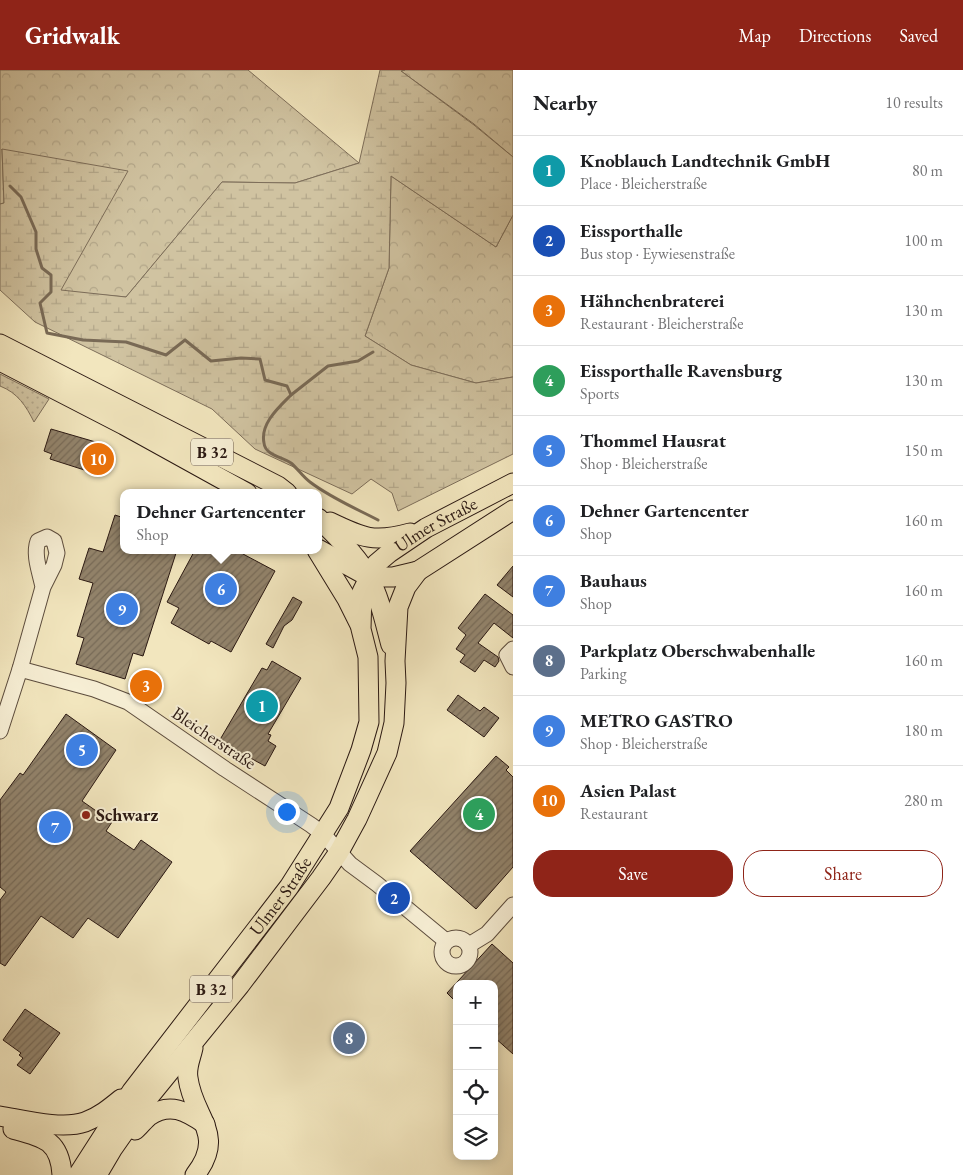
<!DOCTYPE html>
<html lang="en">
<head>
<meta charset="utf-8">
<style>
	body { margin:0; font-family:"EB Garamond",serif; background:#f2f2f2; color:#202124 }
	.controls { position:absolute; right:15px; bottom:15px; display:grid; overflow:hidden; border-radius:10px; box-shadow:0 2px 12px #0003 }
	.controls button { width:45px; height:45px; display:grid; place-items:center; padding:0; border:0; border-bottom:1px solid #e0e0e0; background:#fff; color:#202124; font:25px sans-serif }
	.you { position:absolute; left:286px; top:741px; width:18px; height:18px; margin:-12px; border:4px solid #fff; border-radius:50%; background:#1a73e8; box-shadow:0 0 0 8px #1a73e833 }
	.badge { display:grid; place-items:center; width:32px; height:32px; border-radius:50%; background:#8f2418; color:#fff; font-size:16px; font-weight:700 }
	.pin { position:absolute; translate:-50% -50%; border:2px solid #fff; box-shadow:0 1px 5px #0006 }
	.popup { position:absolute; left:120px; top:419px; width:202px; height:65px; box-sizing:border-box; display:grid; place-content:center; border-radius:10px; background:#fff; filter:drop-shadow(0 1px 4px #0005); font-size:16px; white-space:nowrap; color:#757577 }
	.popup b { font-size:19px; color:#202124 }
	.popup::after { content:''; position:absolute; left:50%; top:100%; margin-left:-10px; border:10px solid transparent; border-top-color:#fff }
	.list { margin:0; padding:0; list-style:none }
	h2 { display:flex; justify-content:space-between; align-items:center; height:65px; margin:0; padding:0 20px; font-size:21px }
	h2 small { font-size:16px; font-weight:400; color:#757577 }
	.list li { display:grid; grid-template-columns:32px 1fr auto; gap:15px; align-items:center; box-sizing:border-box; height:70px; padding:0 20px; border-top:1px solid #e0e0e0 }
	.list b { display:block; font-size:19px; white-space:nowrap }
	.list p { margin:0; font-size:16px; white-space:nowrap; color:#757577 }
	.list em { font-size:16px; font-style:normal; color:#757577 }
	.actions { display:flex; gap:10px; padding:15px 20px }
	.actions a { flex:1; padding:11px 0; border:1px solid #8f2418; border-radius:20px; text-align:center; font-size:18px; color:#8f2418 }
	.actions .main { background:#8f2418; color:#fff }
	.icon { flex:none; width:28px; height:28px; fill:none; stroke:currentColor; stroke-width:2; stroke-linecap:round; stroke-linejoin:round }
	.map { position:relative; flex:none; width:513px; height:1105px; overflow:hidden }
	header { display:flex; align-items:center; gap:30px; box-sizing:border-box; height:70px; padding:0 25px; background:#8f2418; color:#fff }
	header strong { font-size:24px }
	nav { display:flex; gap:28px; margin-inline-start:auto; font-size:18px }
	main { display:flex }
	aside { flex:1; background:#fff }
	.map>svg:first-child { display:block }
	.grass { fill:url(#grass-dots); stroke:#7d6e5a }
	.forest { fill:url(#forest-crowns); stroke:#7d6e5a }
	.wetland { fill:url(#wetland-marsh); stroke:#7d6e5a }
	.lines { fill:none; stroke-linecap:round; stroke-linejoin:round }
	.stream { stroke:#796a56; stroke-width:3 }
	.building { fill:url(#building-hatch); stroke:#2a1812 }
	.minor-casing { stroke:#5c4c3d; stroke-width:17 }
	.major-casing { stroke:#2a1812; stroke-width:21 }
	.minor { stroke:#f7efd5; stroke-width:15 }
	.major { stroke:#f2e6be; stroke-width:19 }
	.poi-dot { fill:#8f2418; stroke:#f7efd5; stroke-width:2 }
	.labels { text-anchor:middle; stroke-width:4; stroke-linejoin:round; paint-order:stroke }
	.shield { fill:#f7efd5; stroke:#68584c; stroke-width:1 }
	.shield-label { font-size:16px; font-weight:bold; fill:#2a1812 }
	.street-label { font-size:18px; fill:#2a1812; stroke:#f7efd5 }
	.poi-label { font-size:18px; font-weight:bold; fill:#2a1812; stroke:#f7efd5; text-anchor:start }
</style>
</head>
<body>
<header>
<strong>Gridwalk</strong>
<nav><a>Map</a><a>Directions</a><a>Saved</a></nav>
</header>
<main>
<div class="map">
<svg width="513" height="1105" viewBox="0 0 513 1105">
	<defs>
		<pattern id="grass-dots" width="8" height="8" patternUnits="userSpaceOnUse" patternTransform="scale(1.25)"><rect width="8" height="8" fill="#d0c3a1"/><path d="M2 2h.1M6 6h.1" fill="none" stroke="#b3a78a" stroke-width="1.8" stroke-linecap="round"/></pattern>
		<pattern id="forest-crowns" width="20" height="18" patternUnits="userSpaceOnUse" patternTransform="scale(1.25)"><rect width="20" height="18" fill="#d0c3a1"/><path d="M2 6a3 3 0 1 1 6 0M12 15a3 3 0 1 1 6 0" fill="none" stroke="#b3a78a"/></pattern>
		<pattern id="wetland-marsh" width="20" height="14" patternUnits="userSpaceOnUse" patternTransform="scale(1.25)"><rect width="20" height="14" fill="#d0c3a1"/><path d="M1 5h8M5 5V1M11 12h8M15 12V8" fill="none" stroke="#b3a78a"/></pattern>
		<pattern id="building-hatch" width="6" height="6" patternUnits="userSpaceOnUse" patternTransform="scale(1.25)"><rect width="6" height="6" fill="#92836b"/><path d="M-1 1l2-2M0 6l6-6M5 7l2-2" fill="none" stroke="#776a57"/></pattern>
	</defs>
	<rect width="100%" height="100%" fill="#f2e6be"/>
	<filter id="stains"><feTurbulence type="fractalNoise" baseFrequency=".004" numOctaves="4"/><feColorMatrix values="0 0 0 0 .2 0 0 0 0 .09 0 0 0 0 .02 0 0 0 .5 -.17"/></filter>
	<radialGradient id="worn" r=".72"><stop offset=".6" stop-color="#630" stop-opacity="0"/><stop offset="1" stop-color="#630" stop-opacity=".3"/></radialGradient>
	<path class="grass" d="M0,304L49,329L34,352C26,336 18,323 0,316Z"/>
	<g class="forest">
		<path d="M0,0H248L359,93L295,113L222,112L126,227L61,221L2,79L4,133L0,134Z"/>
		<path d="M405,0H513V87L474,54L401,1Z"/>
		<path d="M391,106L496,177L513,145V307L476,313L411,295L365,266L389,198Z"/>
	</g>
	<path class="wetland" d="M380,0H405L401,1L474,55L513,87V145L496,177L391,106L389,198L365,266L411,295L476,313L513,307V384L398,441L392,423L371,409L352,424L255,379L212,339L35,252L0,220V134L4,133L2,79L128,101L61,220L126,227L222,112L295,113L359,93Z"/>
	<g class="lines">
		<g class="stream">
			<path d="M10,116L21,127L36,162V179L42,198L51,205V222L40,233L47,263L83,270L126,272L166,285L185,270L211,291L241,288L260,289L265,310L287,316L291,325C278,338 260,354 264,373C265,385 282,387 291,393C298,399 303,407 310,412C331,428 355,438 378,450"/>
			<path d="M291,325L328,296L358,291L373,282"/>
		</g>
	</g>
	<g class="building">
		<path d="M51,359L106,375L97,404L50,389L52,384L44,381Z"/>
		<path d="M115,445L124,448V480H177L143,586L133,583L125,609L76,594L84,568L77,566L93,513L79,509L89,478L103,482Z"/>
		<path d="M195,480H246L243,484L275,501L231,582L211,571L209,574L171,553L179,538L167,532Z"/>
		<path d="M513,496V527L497,515Z"/>
		<path d="M485,524L513,545V568L494,553L478,573L498,587L499,591L495,597L484,590L475,602L460,592L465,585L456,579L466,565L458,558Z"/>
		<path d="M293,527L302,532L292,550L284,556L273,578L266,574Z"/>
		<path d="M272,591L301,608L268,664L271,665L268,671L276,676L265,696L243,684L241,687L218,673L262,598L267,600Z"/>
		<path d="M458,625L480,641L484,637L499,648L484,667L447,640Z"/>
		<path d="M66,644L116,680L82,731L112,752L106,761L134,780L141,770L172,792L118,868L88,848L73,868L41,846L5,896L0,893V830L6,822L0,817V730L20,703L23,705Z"/>
		<path d="M496,686L509,697L506,700L513,707V797L476,839L410,781Z"/>
		<path d="M492,874L513,893V984L494,967V914H457V933L447,923Z"/>
		<path d="M25,939L60,963L30,1004L17,995L23,988L19,985L21,983L3,970Z"/>
	</g>
	<g class="lines">
		<g class="minor-casing">
			<g id="minor">
				<path d="M513,579L507,585L513,597"/>
				<path d="M20,599L43,517L54,495L57,483L54,471L47,467L38,471C33,485 40,502 43,517"/>
				<path d="M0,661L20,599L94,619L128,632L225,699L311,755L323,764L350,794L377,814L446,871"/>
				<circle cx="456" cy="882" r="14"/>
				<path d="M469,875L487,864L513,835"/>
			</g>
		</g>
		<g class="major-casing">
			<g id="major">
				<path d="M0,274L278,416L287,423"/>
				<path d="M0,291L124,355L247,423"/>
				<path d="M318,448C335,464 359,488 369,508C380,528 385,553 391,575"/>
				<path d="M330,452C363,468 374,473 410,463"/>
				<path d="M318,479L369,507H393L418,501L513,440"/>
				<path d="M317,480L347,529L360,555"/>
				<path d="M193,978C191,988 186,997 188,1008C193,1048 227,1064 195,1105"/>
				<path d="M0,1046C24,1050 62,1060 85,1052C99,1047 110,1038 121,1029"/>
				<path d="M13,1059C43,1067 60,1070 62,1105"/>
				<path d="M135,1060C140,1056 144,1050 149,1046C170,1032 186,1041 205,1054"/>
				<path id="s1" d="M78,1105L132,1021L289,817L339,738L361,680L369,652L368,587L361,559L362,522L376,494L389,483L426,458L513,413"/>
				<path d="M97,1105L113,1078L148,1028L240,915L321,808L339,782L357,749L387,683L394,653L396,613L395,591L398,537L406,517L418,501"/>
			</g>
		</g>
		<use href="#minor" class="minor"/>
		<use href="#major" class="major"/>
	</g>
	<circle class="poi-dot" cx="86" cy="745" r="5"/>
	<g class="labels">
		<g class="shield">
			<rect x="191" y="368.5" width="42" height="27" rx="4"/>
			<rect x="190" y="905.5" width="42" height="27" rx="4"/>
		</g>
		<g class="shield-label">
			<text x="212" y="388">B 32</text>
			<text x="211" y="925">B 32</text>
		</g>
		<g class="street-label">
			<text dy="6" stroke="none"><textPath href="#s1" startOffset="776">Ulmer Straße</textPath></text>
			<text transform="translate(214 668) rotate(34)" y="6">Bleicherstraße</text>
			<text dy="6" stroke="none"><textPath href="#s1" startOffset="345">Ulmer Straße</textPath></text>
		</g>
		<g class="poi-label">
			<text x="96" y="751">Schwarz</text>
		</g>
	</g>
	<rect width="100%" height="100%" filter="url(#stains)"/>
	<rect width="100%" height="100%" fill="url(#worn)"/>
</svg>
<div class="controls">
<button>+</button>
<button>−</button>
<button><svg class="icon" aria-label="locate" viewBox="0 0 24 24"><circle cx="12" cy="12" r="6"/><path d="M12 2v4M12 18v4M2 12h4M18 12h4"/></svg></button>
<button><svg class="icon" aria-label="layers" viewBox="0 0 24 24"><path d="M12 4l9 5-9 5-9-5zM3 14l9 5 9-5"/></svg></button>
</div>
<div class="you"></div>
<div class="pin badge" style="left:262px;top:636px;background:#0f9aa8">1</div>
<div class="pin badge" style="left:394px;top:828px;background:#1a4fb4">2</div>
<div class="pin badge" style="left:146px;top:616px;background:#e8710a">3</div>
<div class="pin badge" style="left:479px;top:744px;background:#2e9e5b">4</div>
<div class="pin badge" style="left:82px;top:680px;background:#3f7fe0">5</div>
<div class="pin badge" style="left:221px;top:519px;background:#3f7fe0">6</div>
<div class="popup"><b>Dehner Gartencenter</b>Shop</div>
<div class="pin badge" style="left:55px;top:757px;background:#3f7fe0">7</div>
<div class="pin badge" style="left:349px;top:968px;background:#5c6f8a">8</div>
<div class="pin badge" style="left:122px;top:539px;background:#3f7fe0">9</div>
<div class="pin badge" style="left:98px;top:389px;background:#e8710a">10</div>
</div>
<aside>
<h2>Nearby<small>10 results</small></h2>
<ul class="list">
<li><span class="badge" style="background:#0f9aa8">1</span><div><b>Knoblauch Landtechnik GmbH</b><p>Place · Bleicherstraße</p></div><em>80 m</em></li>
<li><span class="badge" style="background:#1a4fb4">2</span><div><b>Eissporthalle</b><p>Bus stop · Eywiesenstraße</p></div><em>100 m</em></li>
<li><span class="badge" style="background:#e8710a">3</span><div><b>Hähnchenbraterei</b><p>Restaurant · Bleicherstraße</p></div><em>130 m</em></li>
<li><span class="badge" style="background:#2e9e5b">4</span><div><b>Eissporthalle Ravensburg</b><p>Sports</p></div><em>130 m</em></li>
<li><span class="badge" style="background:#3f7fe0">5</span><div><b>Thommel Hausrat</b><p>Shop · Bleicherstraße</p></div><em>150 m</em></li>
<li><span class="badge" style="background:#3f7fe0">6</span><div><b>Dehner Gartencenter</b><p>Shop</p></div><em>160 m</em></li>
<li><span class="badge" style="background:#3f7fe0">7</span><div><b>Bauhaus</b><p>Shop</p></div><em>160 m</em></li>
<li><span class="badge" style="background:#5c6f8a">8</span><div><b>Parkplatz Oberschwabenhalle</b><p>Parking</p></div><em>160 m</em></li>
<li><span class="badge" style="background:#3f7fe0">9</span><div><b>METRO GASTRO</b><p>Shop · Bleicherstraße</p></div><em>180 m</em></li>
<li><span class="badge" style="background:#e8710a">10</span><div><b>Asien Palast</b><p>Restaurant</p></div><em>280 m</em></li>
</ul>
<div class="actions"><a class="main">Save</a><a>Share</a></div>
</aside>
</main>
</body>
</html>
